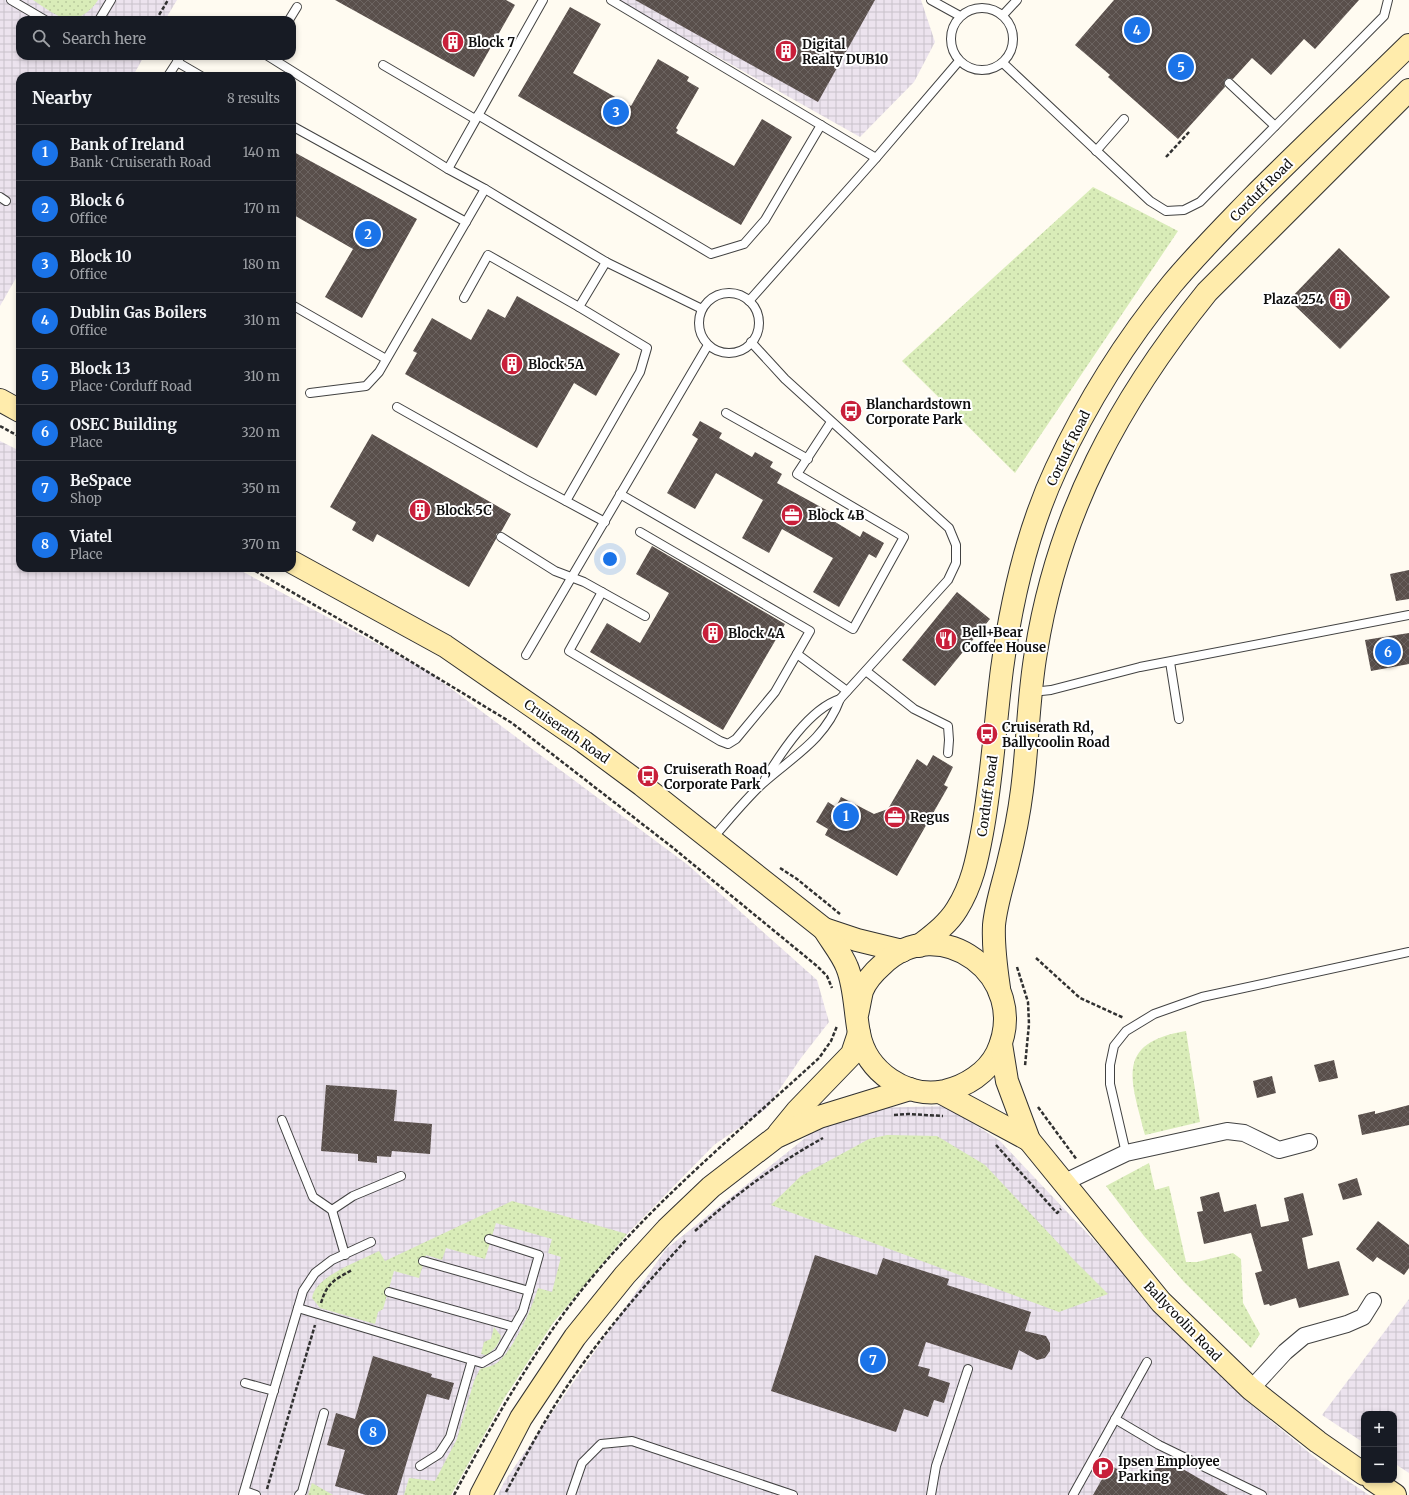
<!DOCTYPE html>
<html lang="en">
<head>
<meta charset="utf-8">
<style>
	body { margin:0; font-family:Merriweather,serif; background:#20242c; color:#f1f3f6 }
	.controls { position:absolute; right:12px; bottom:12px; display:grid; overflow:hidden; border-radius:8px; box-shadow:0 2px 6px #0003 }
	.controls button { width:36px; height:36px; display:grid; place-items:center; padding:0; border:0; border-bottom:1px solid #363941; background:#171b24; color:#f1f3f6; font:20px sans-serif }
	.you { position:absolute; left:610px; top:559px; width:14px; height:14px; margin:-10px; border:3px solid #fff; border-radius:50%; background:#1a73e8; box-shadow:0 0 0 6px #1a73e833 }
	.badge { display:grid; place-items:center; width:26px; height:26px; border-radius:50%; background:#1a73e8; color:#fff; font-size:13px; font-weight:700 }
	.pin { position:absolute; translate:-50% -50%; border:2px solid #fff; box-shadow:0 1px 4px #0006 }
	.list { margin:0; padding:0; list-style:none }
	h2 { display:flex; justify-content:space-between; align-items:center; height:52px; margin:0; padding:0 16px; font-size:17px }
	h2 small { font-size:13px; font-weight:400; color:#9ea1a6 }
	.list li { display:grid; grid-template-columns:26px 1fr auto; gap:12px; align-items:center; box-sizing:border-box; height:56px; padding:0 16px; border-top:1px solid #363941 }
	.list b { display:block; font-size:15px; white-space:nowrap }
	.list p { margin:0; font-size:13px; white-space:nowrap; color:#9ea1a6 }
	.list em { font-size:13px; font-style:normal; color:#9ea1a6 }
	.icon { flex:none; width:22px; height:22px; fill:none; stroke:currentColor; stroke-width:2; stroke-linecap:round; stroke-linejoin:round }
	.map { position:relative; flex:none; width:1409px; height:1495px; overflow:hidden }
	.search { position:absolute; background:#171b24; box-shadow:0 2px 6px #0003; left:16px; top:16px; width:280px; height:44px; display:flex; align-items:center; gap:10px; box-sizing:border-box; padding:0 14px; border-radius:12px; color:#9ea1a6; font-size:15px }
	.panel { position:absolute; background:#171b24; box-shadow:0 2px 6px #0003; left:16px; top:72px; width:280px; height:500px; border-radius:12px }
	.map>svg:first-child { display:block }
	.industrial { fill:url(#industrial-grid) }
	.grass { fill:url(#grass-dots) }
	.building { fill:url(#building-cross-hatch) }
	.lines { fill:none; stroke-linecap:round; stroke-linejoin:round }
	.lane-casing { stroke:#424242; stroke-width:10 }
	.street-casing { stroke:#424242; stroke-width:18 }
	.secondary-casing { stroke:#313131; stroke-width:24 }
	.path { stroke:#313131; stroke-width:2.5; stroke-dasharray:4 2; stroke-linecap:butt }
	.lane { stroke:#fff; stroke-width:8 }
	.street { stroke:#fff; stroke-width:16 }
	.secondary { stroke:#ffecac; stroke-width:22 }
	.labels { text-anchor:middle; stroke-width:4; stroke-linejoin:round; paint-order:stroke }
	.poi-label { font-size:13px; font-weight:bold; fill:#0f0f0f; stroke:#fff; text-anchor:start }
	.street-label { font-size:13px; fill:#0f0f0f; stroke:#fff }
</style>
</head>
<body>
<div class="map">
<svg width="1409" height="1495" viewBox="0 0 1409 1495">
	<defs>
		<pattern id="industrial-grid" width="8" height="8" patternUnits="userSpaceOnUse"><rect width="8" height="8" fill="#ece3ee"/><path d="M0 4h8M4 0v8" fill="none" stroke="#c9c2cb"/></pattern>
		<pattern id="grass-dots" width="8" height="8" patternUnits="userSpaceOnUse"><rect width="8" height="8" fill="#d9ecb8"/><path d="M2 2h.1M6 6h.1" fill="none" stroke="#b9c99d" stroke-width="1.8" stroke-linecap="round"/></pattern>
		<pattern id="building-cross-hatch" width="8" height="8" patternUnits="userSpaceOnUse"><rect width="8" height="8" fill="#594f4b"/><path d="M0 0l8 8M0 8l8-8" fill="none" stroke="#6c6461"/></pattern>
	</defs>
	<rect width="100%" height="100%" fill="#fffbf1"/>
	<g class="industrial">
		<path d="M0,0H177L165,20H20V56H144L133,76H20V271L0,306Z"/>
		<path d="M617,0H921L935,42L914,82L860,137Z"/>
		<path d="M0,441L20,451V568H236L426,670L688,865L817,980L829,1022L801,1058L766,1109L714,1145L627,1234L553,1323L505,1397L451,1495H0Z"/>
		<path d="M946,1106L1000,1141L1243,1398L1324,1465L1369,1495H498L504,1482L666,1249L814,1131L869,1108Z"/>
		<path d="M1409,1299V1473L1394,1463V1414H1364V1443L1322,1415Z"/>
	</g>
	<g class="grass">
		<path d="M33,0H98C92,10 77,23 63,18C53,14 42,6 33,0Z"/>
		<path d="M1093,187L1178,231L1015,473L902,361Z"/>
		<path d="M1186,1031L1200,1122L1145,1135C1132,1081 1113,1043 1186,1031Z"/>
		<path d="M887,1135L937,1136L985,1165L1073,1259L1108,1294L1059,1312L771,1205L801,1176L869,1139Z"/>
		<path d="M1149,1163L1155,1190L1169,1186L1186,1262H1197L1233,1253L1241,1259L1243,1303L1260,1334L1251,1348L1184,1282L1144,1236L1106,1186Z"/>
		<path d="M512,1201L627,1234L553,1323L505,1397L451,1495H404L409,1478L435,1481L457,1439L474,1381L480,1369C486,1367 494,1366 498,1362C514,1349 532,1308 538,1288L552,1292L561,1257L548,1253L552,1239L496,1223L485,1259L446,1248L442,1260L426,1255L419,1278L394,1271L383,1309L378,1312L375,1324L320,1308L312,1298C315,1276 360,1261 379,1251L385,1261Z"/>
		<path d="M494,1327L501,1336C498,1346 494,1350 486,1355L481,1354L484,1342L491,1339Z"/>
		<path d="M312,1483L333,1495H335H308Z"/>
	</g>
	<g class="building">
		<path d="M335,0H506L515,5L474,77Z"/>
		<path d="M635,0H875L818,102Z"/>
		<path d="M1114,0H1359L1315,49L1304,39L1271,75L1252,58L1233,79L1228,78L1225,80L1224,84L1225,87L1178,139L1108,77L1110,75L1075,45Z"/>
		<path d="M570,7L601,24L573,73L631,106L658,59L689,77L687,81L699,88L676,128L678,130L676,133L734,166L762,119L792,137L741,225L518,96Z"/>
		<path d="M292,151L417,219L362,318L325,297L353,249L292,214Z"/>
		<path d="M1339,248L1390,297L1340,349L1289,300Z"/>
		<path d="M517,296L620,354L596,396L574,383L537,448L405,374L417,353L413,351L432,318L471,340L488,309L505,318Z"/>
		<path d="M700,421L722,433L719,438L752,457L755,452L773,462L770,467L782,474L777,483L830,512L827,517L860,537L863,531L884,543L876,558L869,554L839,607L813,592L833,558L782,529L769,553L742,538L763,500L716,473L695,509L667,493L698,439L692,435Z"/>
		<path d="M372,434L511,514L501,532L496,534V539L469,587L377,534L373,542L352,530L356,522L330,507Z"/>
		<path d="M652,546L785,624L723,730L590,652L607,623L640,643L669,593L636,574Z"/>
		<path d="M1409,570V599L1396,601L1390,574Z"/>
		<path d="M957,592L990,619L935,686L902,660Z"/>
		<path d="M1409,633V664L1371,671L1365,640Z"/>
		<path d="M933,755L953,767L944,785L948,787L897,876L825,835L828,829L816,822L828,802L836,807L841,797L874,814L888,809L917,759L927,766Z"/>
		<path d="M1334,1060L1338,1078L1319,1082L1314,1065Z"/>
		<path d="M1272,1076L1276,1093L1257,1098L1253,1081Z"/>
		<path d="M326,1085L397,1090L394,1121L432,1124L430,1154L392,1151L391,1157L377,1156V1163L358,1161V1154L321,1151Z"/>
		<path d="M1409,1105V1125L1362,1135L1358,1115L1375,1111V1114Z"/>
		<path d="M1357,1178L1362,1195L1343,1200L1338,1184Z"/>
		<path d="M1219,1192L1224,1212L1256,1204L1261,1227L1289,1221L1284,1198L1303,1193L1313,1235L1302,1238L1308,1269L1339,1261L1349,1295L1299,1308L1296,1298L1270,1306L1269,1304L1264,1305L1255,1273L1262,1271L1251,1233L1204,1244L1197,1212L1203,1211L1200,1197Z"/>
		<path d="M1378,1221L1409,1245V1268L1404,1275L1377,1257L1373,1262L1356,1249Z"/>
		<path d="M815,1255L877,1275L883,1258L949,1279L947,1285L1031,1312L1025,1331L1046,1336L1050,1343V1351L1045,1358L1037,1360L1019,1350L1012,1370L926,1342L918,1366L930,1369L928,1376L950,1383L944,1403L934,1400L928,1417L904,1409L896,1432L771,1391Z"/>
		<path d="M373,1356L432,1374L431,1377L454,1383L449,1400L427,1394L397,1495H366L335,1486L345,1450L327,1445L336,1413L355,1419Z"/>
		<path d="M1162,1457L1228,1495H1093L1110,1465L1146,1485Z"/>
	</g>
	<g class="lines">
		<g class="lane-casing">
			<g id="lane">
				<path d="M11,0L45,20"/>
				<path d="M611,0L876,158"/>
				<path d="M931,0L960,16"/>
				<circle cx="982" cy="39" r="31"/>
				<path d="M1003,15L1017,0"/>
				<path d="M99,20L111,0"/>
				<path d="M289,20L297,7"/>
				<path d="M268,56L448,169L485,189L606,262L702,309"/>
				<path d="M177,62L201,76"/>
				<path d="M1003,63L1150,201L1166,211L1184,210L1200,202L1384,16L1388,0"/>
				<path d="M383,65L475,119"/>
				<path d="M168,76L181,56"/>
				<path d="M1229,83L1275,126"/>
				<path d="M478,115L711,254L744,244L765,220L821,125"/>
				<path d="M292,126L466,222"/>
				<path d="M1096,151L1124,119"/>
				<path d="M448,169L543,0"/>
				<path d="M0,197L6,201"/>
				<circle cx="729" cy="323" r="30"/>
				<path d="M464,298L488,255L579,307"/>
				<path d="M749,301L876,158L959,61"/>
				<path d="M292,305L386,359"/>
				<path d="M310,393L366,386L379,372L485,189"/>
				<path d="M397,407L525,479L605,522"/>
				<path d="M726,413L808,459"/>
				<path d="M620,494L853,629L904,537L797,474L831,422"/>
				<path d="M566,501L640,372L647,348L579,307L606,262"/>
				<path d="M501,537L555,571L584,582L645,616"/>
				<path d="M602,592L569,651L720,741L728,744L736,739L775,692L810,631L640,532"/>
				<path d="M797,654L847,691"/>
				<path d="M526,655L708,345"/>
				<path d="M1170,662L1179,719"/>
				<path d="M866,671L914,709L948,726L949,740L948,753"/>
				<path d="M1032,692L1051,690L1140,667L1409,615"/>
				<path d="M765,779C781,753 809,709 840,699"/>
				<path d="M712,839C728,821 744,801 762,784C792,757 825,740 840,699L948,580L956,563V545L949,528L785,379L751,342"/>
				<path d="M282,1120L313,1197L332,1210L345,1255"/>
				<path d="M1126,1153L1110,1084V1065L1114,1046L1126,1031L1154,1014L1202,997L1409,952"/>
				<path d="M332,1210L353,1196L401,1176"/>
				<path d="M423,1261L529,1291"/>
				<path d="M389,1292L514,1327"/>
				<path d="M298,1308L482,1363L499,1353L523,1311L539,1255L489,1239"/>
				<path d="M245,1383L274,1391"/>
				<path d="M1115,1419L1159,1445L1262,1495"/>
				<path d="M420,1466L439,1454L450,1437L472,1360"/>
				<path d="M245,1491L256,1495"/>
				<path d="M243,1495L303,1291L315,1273L332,1260L371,1242"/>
				<path d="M299,1495L302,1492L324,1413"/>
				<path d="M571,1495L582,1463L601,1444L632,1441L793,1495"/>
				<path d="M931,1495L936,1466L968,1369"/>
				<path d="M1073,1495L1147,1362"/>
			</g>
		</g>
		<g class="street-casing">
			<g id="street">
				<path d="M1063,1183L1126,1153L1227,1131L1244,1133L1279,1150L1309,1142"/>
				<path d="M1251,1389L1285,1352L1304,1336L1347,1324L1363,1317L1373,1301"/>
			</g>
		</g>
		<g class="secondary-casing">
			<g id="secondary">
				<path d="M0,400L20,411"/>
				<path d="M292,562L445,646L584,742L642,785L824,929L857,940L902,951"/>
				<path d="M824,929C831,941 842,954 847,967C855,986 855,1013 859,1033C866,1072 907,1099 945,1091C966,1086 987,1073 997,1053C1033,976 938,909 882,965C874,972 866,981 862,991C860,999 859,1007 857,1015"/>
				<path d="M919,946C933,935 948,924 957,909C972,885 977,860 982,833C992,779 995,724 1002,669C1011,603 1028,529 1056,469C1087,402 1126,340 1172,284C1197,254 1225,226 1252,198C1304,146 1357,96 1409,45"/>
				<path d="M999,988C996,967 993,947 994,925C996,904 1003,884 1008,863C1014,839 1019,814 1022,790C1028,744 1028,698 1036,652C1058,513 1119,401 1207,292L1409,90"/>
				<path d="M1001,1044L1007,1081L1029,1140L1161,1302L1251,1389L1318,1442L1364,1474"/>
				<path d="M940,1092L1029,1140"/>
				<path d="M779,1133L797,1111L852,1054L859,1033"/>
				<path d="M1373,1480L1395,1495"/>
				<path d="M481,1495L521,1418L575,1337L625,1275L667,1229L711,1187L776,1137L819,1117L910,1089"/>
			</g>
		</g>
		<g class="path">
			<path d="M156,20L168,0"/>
			<path d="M1166,157L1190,131"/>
			<path d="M0,426L20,437"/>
			<path d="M250,568L372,638L512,723L672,847L817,966L827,976L832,988"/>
			<path d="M780,868L797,879L840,914"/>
			<path d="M1036,958L1080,998L1124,1018"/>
			<path d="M1017,967L1028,1002L1029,1024L1025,1066"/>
			<path d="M1038,1107L1077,1160"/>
			<path d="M894,1115L908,1114L943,1116"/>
			<path d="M996,1145L1057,1213L1061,1209"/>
			<path d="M695,1231C735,1195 776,1164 823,1138"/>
			<path d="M321,1303C327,1283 334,1280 352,1270"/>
			<path d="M267,1489L315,1325"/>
			<path d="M506,1492C526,1455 546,1417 570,1382C605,1331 645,1285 686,1240"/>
			<path d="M454,1495C488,1431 524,1368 567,1309C638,1214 732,1138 819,1058L831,1041L837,1026"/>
		</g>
		<use href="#lane" class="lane"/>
		<use href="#street" class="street"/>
		<use href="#secondary" class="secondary"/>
	</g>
	<defs>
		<g id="building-disc" transform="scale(1.15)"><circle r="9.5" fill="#c81f3a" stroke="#fff"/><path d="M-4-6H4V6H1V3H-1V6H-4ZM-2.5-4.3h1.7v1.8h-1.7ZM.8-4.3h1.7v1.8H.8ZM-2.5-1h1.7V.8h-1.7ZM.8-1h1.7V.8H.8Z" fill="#fff"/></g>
		<g id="bus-disc" transform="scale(1.15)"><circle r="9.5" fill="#c81f3a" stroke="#fff"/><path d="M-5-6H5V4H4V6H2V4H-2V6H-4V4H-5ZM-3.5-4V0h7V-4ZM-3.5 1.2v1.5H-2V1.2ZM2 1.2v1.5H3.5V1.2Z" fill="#fff"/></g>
		<g id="office-disc" transform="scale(1.15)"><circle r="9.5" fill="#c81f3a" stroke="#fff"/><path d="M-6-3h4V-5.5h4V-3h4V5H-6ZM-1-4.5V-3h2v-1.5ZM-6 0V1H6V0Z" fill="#fff"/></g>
		<g id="restaurant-disc" transform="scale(1.15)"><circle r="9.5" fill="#c81f3a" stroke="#fff"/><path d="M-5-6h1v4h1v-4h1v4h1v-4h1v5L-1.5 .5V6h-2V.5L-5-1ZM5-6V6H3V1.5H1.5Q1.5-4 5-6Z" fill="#fff"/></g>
		<g id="parking-disc" transform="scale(1.15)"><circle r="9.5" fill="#c81f3a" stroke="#fff"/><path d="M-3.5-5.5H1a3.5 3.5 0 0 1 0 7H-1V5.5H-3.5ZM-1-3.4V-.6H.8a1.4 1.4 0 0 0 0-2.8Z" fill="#fff"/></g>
	</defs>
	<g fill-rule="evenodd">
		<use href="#building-disc" x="453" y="42"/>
		<use href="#building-disc" x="786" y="51"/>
		<use href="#building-disc" x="1340" y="299"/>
		<use href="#building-disc" x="512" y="364"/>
		<use href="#bus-disc" x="851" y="411"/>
		<use href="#building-disc" x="420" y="510"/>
		<use href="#office-disc" x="792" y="515"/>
		<use href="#building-disc" x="713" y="633"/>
		<use href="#restaurant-disc" x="946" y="639"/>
		<use href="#bus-disc" x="987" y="734"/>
		<use href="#bus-disc" x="648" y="776"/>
		<use href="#office-disc" x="895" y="817"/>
		<use href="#parking-disc" x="1103" y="1468"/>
	</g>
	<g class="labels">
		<g class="poi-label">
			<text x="468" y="47">Block 7</text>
			<text x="802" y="49">Digital<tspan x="802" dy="15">Realty DUB10</tspan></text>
			<text x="1324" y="304" text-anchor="end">Plaza 254</text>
			<text x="528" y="369">Block 5A</text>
			<text x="866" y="409">Blanchardstown<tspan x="866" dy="15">Corporate Park</tspan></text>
			<text x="436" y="515">Block 5C</text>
			<text x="808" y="520">Block 4B</text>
			<text x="962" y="637">Bell+Bear<tspan x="962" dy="15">Coffee House</tspan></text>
			<text x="728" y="638">Block 4A</text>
			<text x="1002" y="732">Cruiserath Rd,<tspan x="1002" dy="15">Ballycoolin Road</tspan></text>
			<text x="664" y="774">Cruiserath Road,<tspan x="664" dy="15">Corporate Park</tspan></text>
			<text x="910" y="822">Regus</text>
			<text x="1118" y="1466">Ipsen Employee<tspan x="1118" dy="15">Parking</tspan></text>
		</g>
		<g class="street-label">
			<text transform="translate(1261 190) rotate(-45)" y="5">Corduff Road</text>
			<text transform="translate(1068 448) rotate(-64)" y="5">Corduff Road</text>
			<text transform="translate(567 731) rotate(35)" y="5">Cruiserath Road</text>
			<text transform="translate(987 796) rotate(-82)" y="5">Corduff Road</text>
			<text transform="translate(1183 1321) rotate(46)" y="5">Ballycoolin Road</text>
		</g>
	</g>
</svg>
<div class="controls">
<button>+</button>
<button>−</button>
</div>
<div class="you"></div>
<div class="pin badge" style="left:846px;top:816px">1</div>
<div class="pin badge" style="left:368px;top:234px">2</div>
<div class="pin badge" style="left:616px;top:112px">3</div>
<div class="pin badge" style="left:1137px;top:30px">4</div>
<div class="pin badge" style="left:1181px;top:67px">5</div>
<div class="pin badge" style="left:1388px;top:652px">6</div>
<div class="pin badge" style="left:873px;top:1360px">7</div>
<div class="pin badge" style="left:373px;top:1432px">8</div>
<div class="search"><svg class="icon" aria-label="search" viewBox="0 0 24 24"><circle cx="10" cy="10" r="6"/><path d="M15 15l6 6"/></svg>Search here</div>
<section class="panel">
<h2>Nearby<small>8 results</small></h2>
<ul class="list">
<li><span class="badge">1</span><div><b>Bank of Ireland</b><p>Bank · Cruiserath Road</p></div><em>140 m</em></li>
<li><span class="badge">2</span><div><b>Block 6</b><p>Office</p></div><em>170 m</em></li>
<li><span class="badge">3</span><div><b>Block 10</b><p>Office</p></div><em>180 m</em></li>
<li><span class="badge">4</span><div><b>Dublin Gas Boilers</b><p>Office</p></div><em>310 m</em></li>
<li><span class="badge">5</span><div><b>Block 13</b><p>Place · Corduff Road</p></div><em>310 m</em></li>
<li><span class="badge">6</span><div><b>OSEC Building</b><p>Place</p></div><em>320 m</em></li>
<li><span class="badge">7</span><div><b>BeSpace</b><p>Shop</p></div><em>350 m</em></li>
<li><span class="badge">8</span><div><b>Viatel</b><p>Place</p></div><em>370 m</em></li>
</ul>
</section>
</div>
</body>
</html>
